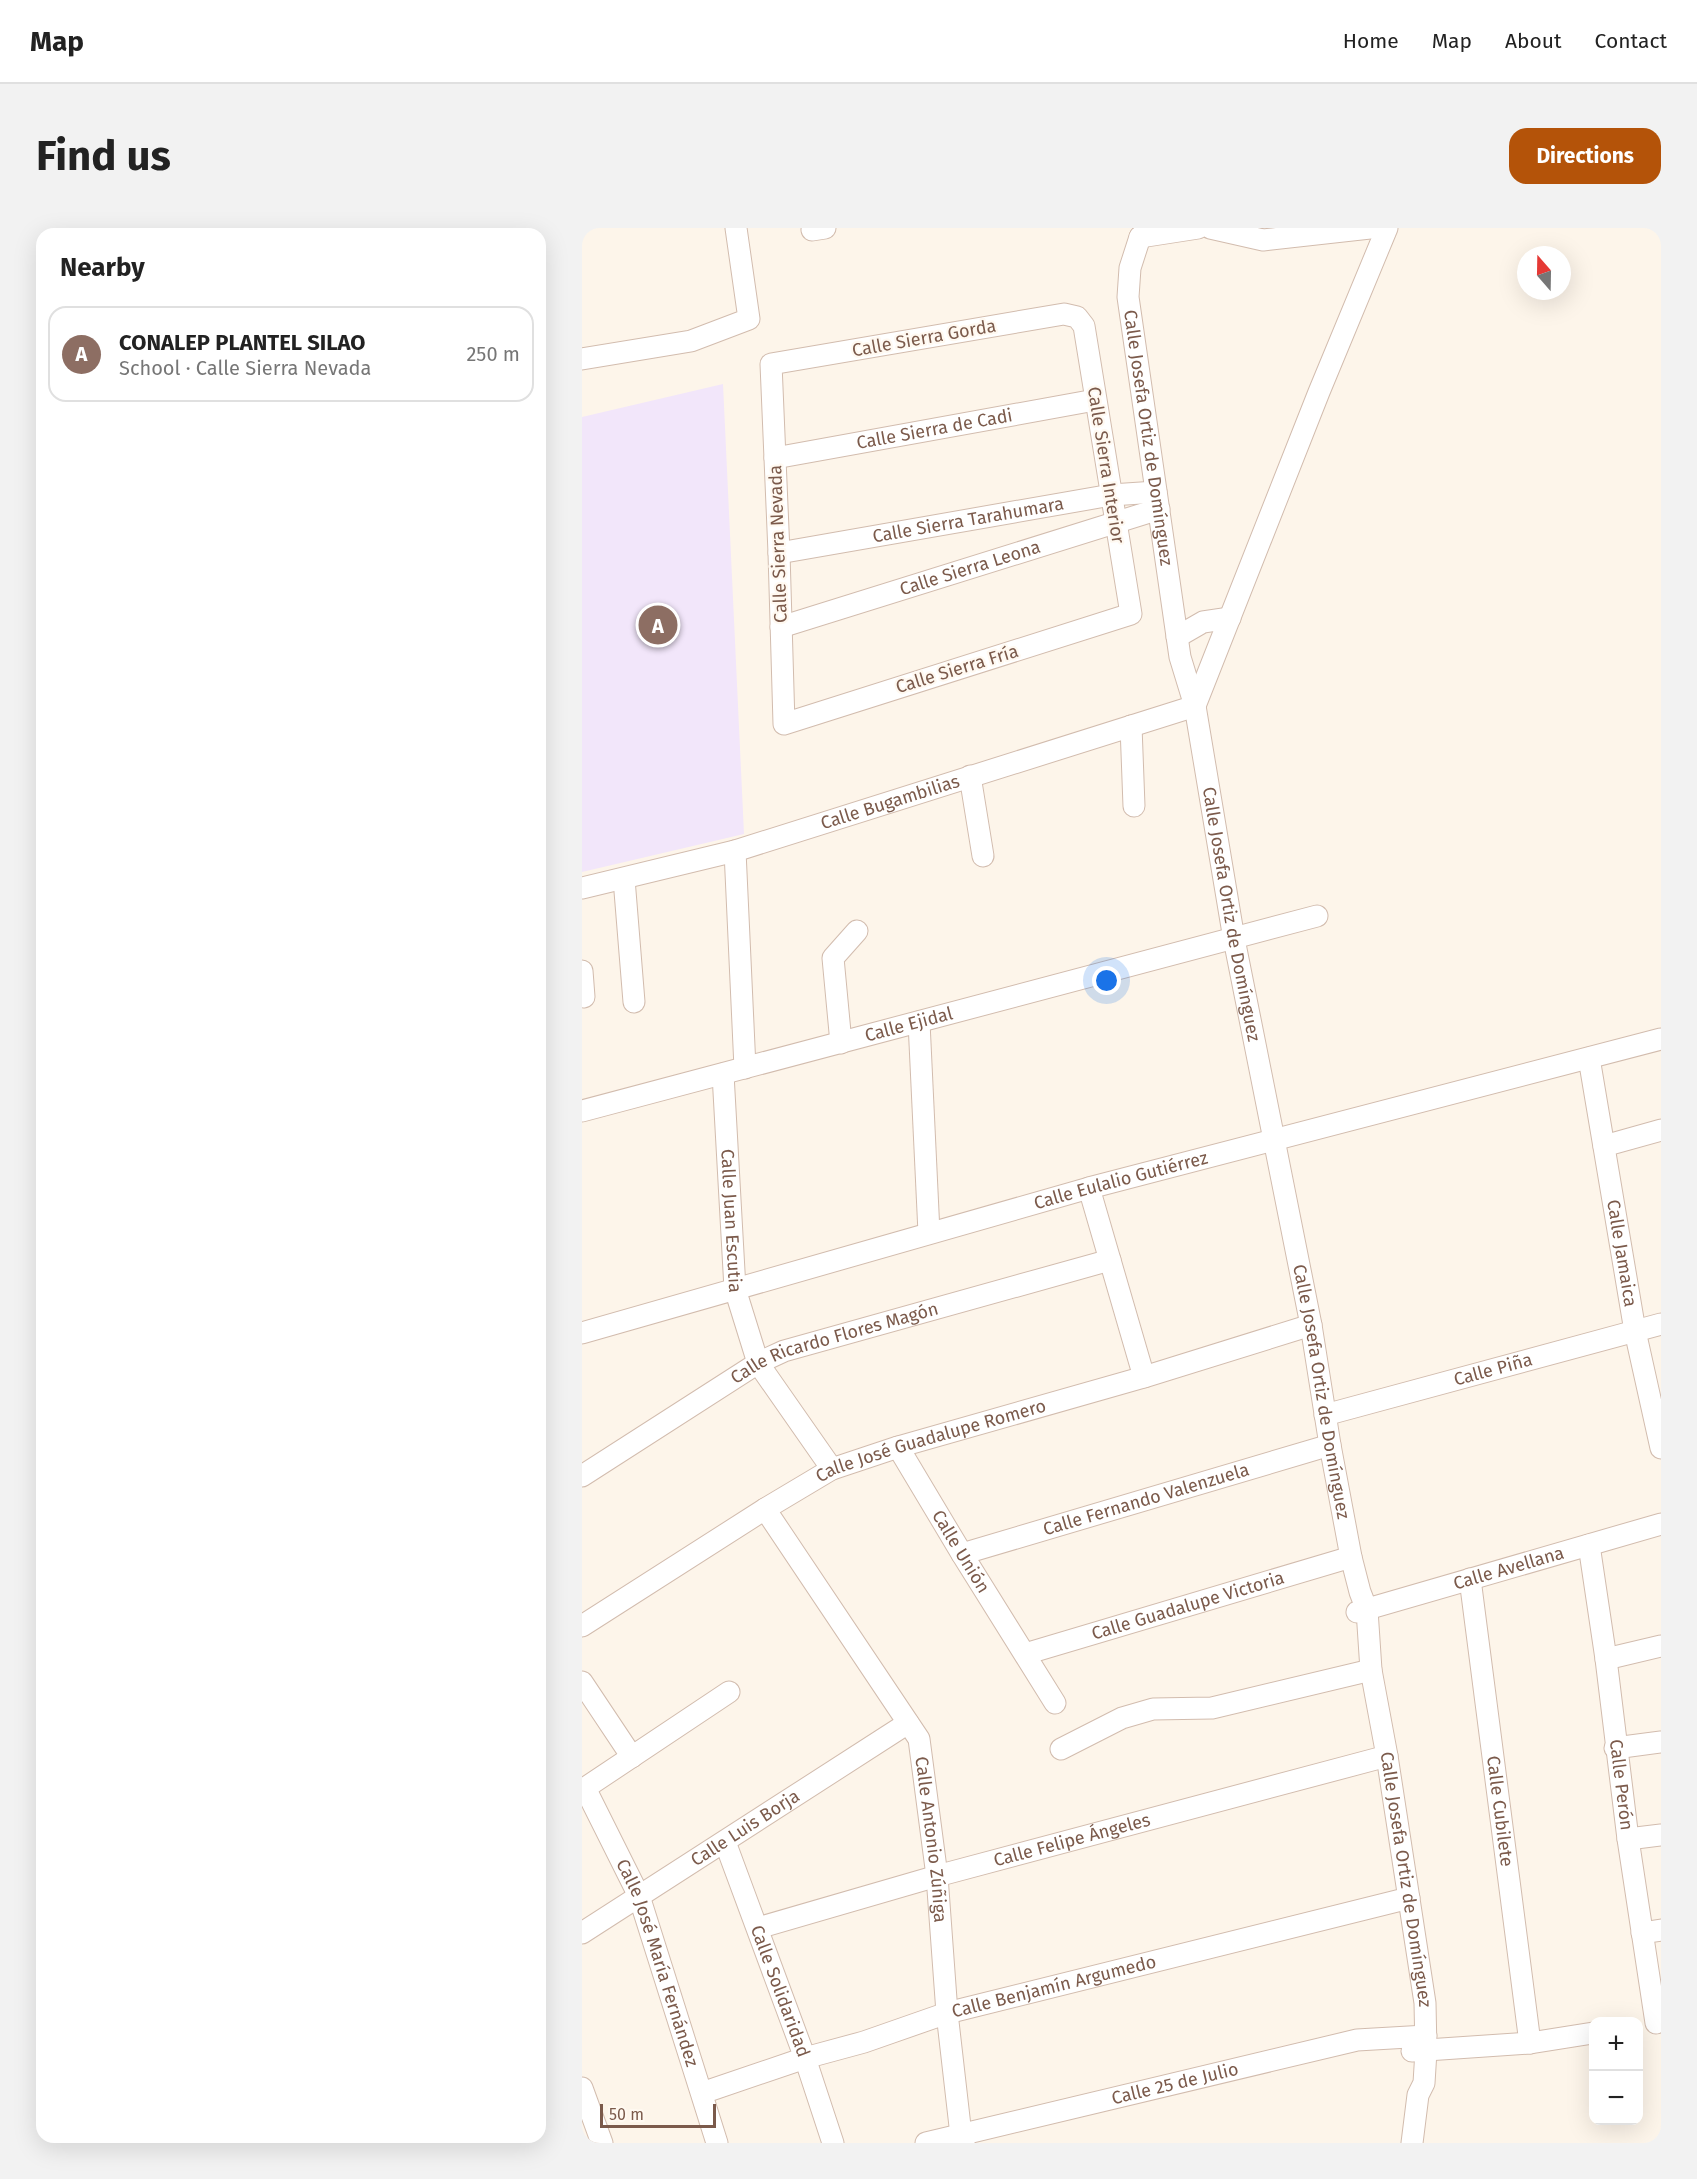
<!DOCTYPE html>
<html lang="en">
<head>
<meta charset="utf-8">
<style>
	body { margin:0; font-family:"Fira Sans",sans-serif; background:#f2f2f2; color:#222 }
	.controls { position:absolute; right:18px; bottom:18px; display:grid; overflow:hidden; border-radius:12px; box-shadow:0 6px 24px #0002 }
	.controls button { width:54px; height:54px; display:grid; place-items:center; padding:0; border:0; border-bottom:2px solid #e0e0e0; background:#fff; color:#222; font:30px sans-serif }
	.compass { position:absolute; left:935px; top:18px; width:54px; height:54px; border-radius:50%; background:#fff; box-shadow:0 6px 24px #0002; rotate:340deg }
	.scale { position:absolute; left:18px; bottom:15px; width:116px; box-sizing:border-box; padding-left:6px; border:3px solid #7b5a4b; border-top:0; font-size:16px; line-height:21px; white-space:nowrap; color:#7b5a4b; -webkit-text-stroke:4px #fff9f1; paint-order:stroke }
	.you { position:absolute; left:525px; top:753px; width:21px; height:21px; margin:-15px; border:4px solid #fff; border-radius:50%; background:#1a73e8; box-shadow:0 0 0 9px #1a73e833 }
	.badge { display:grid; place-items:center; width:39px; height:39px; border-radius:50%; background:#b45309; color:#fff; font-size:20px; font-weight:700 }
	.pin { position:absolute; translate:-50% -50%; border:3px solid #fff; box-shadow:0 2px 6px #0006 }
	.list { margin:0; padding:0; list-style:none }
	h2 { display:flex; justify-content:space-between; align-items:center; height:78px; margin:0; padding:0 24px; font-size:26px }
	h2 small { font-size:20px; font-weight:400; color:#767676 }
	.list li { display:grid; grid-template-columns:39px 1fr auto; gap:18px; align-items:center; box-sizing:border-box; height:96px; margin:0 12px 12px; padding:0 12px; border:2px solid #e0e0e0; border-radius:18px }
	.list b { display:block; font-size:22px; white-space:nowrap }
	.list p { margin:0; font-size:20px; white-space:nowrap; color:#767676 }
	.list em { font-size:20px; font-style:normal; color:#767676 }
	.map { position:relative; flex:none; width:1079px; height:1915px; overflow:hidden; border-radius:18px }
	header { display:flex; align-items:center; gap:36px; box-sizing:border-box; height:84px; padding:0 30px; background:#fff; border-bottom:2px solid #e0e0e0 }
	header strong { font-size:28px }
	nav { display:flex; gap:33px; margin-inline-start:auto; font-size:21px }
	.intro { display:flex; align-items:center; justify-content:space-between; box-sizing:border-box; height:144px; padding:0 36px }
	h1 { margin:0; font-size:42px }
	.button { padding:15px 27px; border-radius:18px; background:#b45309; color:#fff; font-size:21px; font-weight:700 }
	main { display:flex; gap:36px; padding:0 36px }
	aside { flex:1; background:#fff; border-radius:18px; box-shadow:0 6px 24px #0002 }
	.map>svg:first-child { display:block }
	.education { fill:#f2e6fa }
	.lines { fill:none; stroke-linecap:round; stroke-linejoin:round }
	.minor-casing { stroke:#d2bcae; stroke-width:23 }
	.minor { stroke:#fff; stroke-width:21 }
	.labels { text-anchor:middle; stroke-width:4.5; stroke-linejoin:round; paint-order:stroke }
	.street-label { font-size:18px; fill:#7b5a4b; stroke:#fff9f1 }
</style>
</head>
<body>
<header>
<strong>Map</strong>
<nav><a>Home</a><a>Map</a><a>About</a><a>Contact</a></nav>
</header>
<div class="intro"><h1>Find us</h1><a class="button">Directions</a></div>
<main>
<aside>
<h2>Nearby<small></small></h2>
<ul class="list">
<li><span class="badge" style="background:#8d6e63">A</span><div><b>CONALEP PLANTEL SILAO</b><p>School · Calle Sierra Nevada</p></div><em>250 m</em></li>
</ul>
</aside>
<div class="map">
<svg width="1079" height="1915" viewBox="0 0 1079 1915">
	<rect width="100%" height="100%" fill="#fdf5ea"/>
	<path class="education" d="M141,156L162,606L0,644V189Z"/>
	<g class="lines">
		<g class="minor-casing">
			<g id="minor">
				<path d="M628,0L681,12L788,0"/>
				<path d="M230,2L243,0"/>
				<path id="s1" d="M558,9L548,40L546,69L598,429L613,478L652,711L729,1097L748,1217L769,1329L778,1364L785,1382L789,1442L805,1528L843,1775L844,1823L842,1855L836,1867L830,1915"/>
				<path d="M558,9L616,0"/>
				<path d="M482,86L495,89L502,98L549,386L202,496L197,325L189,136Z"/>
				<path d="M0,131L109,113L167,91L154,0"/>
				<path id="s2" d="M193,230L513,172"/>
				<path id="s3" d="M197,325L529,267L574,264"/>
				<path id="s4" d="M199,399L577,281"/>
				<path d="M595,409L621,394L648,390"/>
				<path d="M613,478L737,164L805,0"/>
				<path d="M549,498L552,578"/>
				<path d="M388,548L401,628"/>
				<path d="M153,623L163,840"/>
				<path d="M42,651L52,774"/>
				<path id="s5" d="M0,660L153,623L613,478"/>
				<path d="M0,743L2,769"/>
				<path d="M337,794L347,1005"/>
				<path d="M259,815L251,730L275,703"/>
				<path id="s6" d="M1007,830L1053,1103L1079,1220"/>
				<path id="s7" d="M141,846L153,1061L176,1135L250,1241"/>
				<path id="s8" d="M0,883L735,688"/>
				<path d="M1022,918L1079,902"/>
				<path d="M507,960L562,1149"/>
				<path id="s9" d="M0,1105L507,960L1079,811"/>
				<path id="s10" d="M743,1187L1079,1096"/>
				<path id="s11" d="M316,1219L380,1326L473,1475"/>
				<path id="s12" d="M0,1248L176,1135L202,1123L528,1032"/>
				<path id="s13" d="M183,1281L337,1511L355,1648L365,1785L379,1907L382,1915"/>
				<path id="s14" d="M1007,1317L1024,1431L1046,1611L1074,1795"/>
				<path id="s15" d="M380,1326L748,1217"/>
				<path id="s16" d="M888,1351L948,1815"/>
				<path id="s17" d="M775,1384L1079,1296"/>
				<path id="s18" d="M0,1398L183,1281L250,1241L316,1219L562,1149L729,1097"/>
				<path id="s19" d="M443,1426L769,1329"/>
				<path d="M1024,1431L1079,1418"/>
				<path d="M0,1454L50,1529"/>
				<path d="M1033,1520L1079,1514"/>
				<path d="M479,1521L540,1490L571,1481L630,1480L789,1442"/>
				<path id="s20" d="M3,1560L57,1668L135,1915"/>
				<path d="M0,1562L147,1464"/>
				<path d="M1046,1611L1079,1607"/>
				<path id="s21" d="M143,1614L223,1830L251,1915"/>
				<path id="s22" d="M176,1700L355,1648L805,1528"/>
				<path id="s23" d="M0,1705L326,1495"/>
				<path d="M1060,1705L1079,1702"/>
				<path d="M830,1823L948,1815L1011,1805"/>
				<path d="M0,1860L20,1915"/>
				<path id="s24" d="M120,1865L223,1830L282,1814L365,1785L827,1670"/>
				<path id="s25" d="M344,1915L775,1812L844,1808"/>
			</g>
		</g>
		<use href="#minor" class="minor"/>
	</g>
	<g class="labels">
		<g class="street-label">
			<text transform="translate(342 110) rotate(-10)" y="6">Calle Sierra Gorda</text>
			<text dy="6" stroke="none"><textPath href="#s2" startOffset="162">Calle Sierra de Cadi</textPath></text>
			<text dy="6" stroke="none"><textPath href="#s1" startOffset="204">Calle Josefa Ortiz de Domínguez</textPath></text>
			<text transform="translate(524 237) rotate(81)" y="6">Calle Sierra Interior</text>
			<text dy="6" stroke="none"><textPath href="#s3" startOffset="192">Calle Sierra Tarahumara</textPath></text>
			<text transform="translate(196 316) rotate(-92)" y="6">Calle Sierra Nevada</text>
			<text dy="6" stroke="none"><textPath href="#s4" startOffset="198">Calle Sierra Leona</textPath></text>
			<text transform="translate(375 441) rotate(-17)" y="6">Calle Sierra Fría</text>
			<text dy="6" stroke="none"><textPath href="#s5" startOffset="320">Calle Bugambilias</textPath></text>
			<text dy="6" stroke="none"><textPath href="#s1" startOffset="688">Calle Josefa Ortiz de Domínguez</textPath></text>
			<text dy="6" stroke="none"><textPath href="#s8" startOffset="338">Calle Ejidal</textPath></text>
			<text dy="6" stroke="none"><textPath href="#s9" startOffset="560">Calle Eulalio Gutiérrez</textPath></text>
			<text dy="6" stroke="none"><textPath href="#s7" startOffset="147">Calle Juan Escutia</textPath></text>
			<text dy="6" stroke="none"><textPath href="#s6" startOffset="198">Calle Jamaica</textPath></text>
			<text dy="6" stroke="none"><textPath href="#s12" startOffset="288">Calle Ricardo Flores Magón</textPath></text>
			<text dy="6" stroke="none"><textPath href="#s10" startOffset="174">Calle Piña</textPath></text>
			<text dy="6" stroke="none"><textPath href="#s1" startOffset="1174">Calle Josefa Ortiz de Domínguez</textPath></text>
			<text dy="6" stroke="none"><textPath href="#s18" startOffset="398">Calle José Guadalupe Romero</textPath></text>
			<text dy="6" stroke="none"><textPath href="#s15" startOffset="192">Calle Fernando Valenzuela</textPath></text>
			<text dy="6" stroke="none"><textPath href="#s11" startOffset="122">Calle Unión</textPath></text>
			<text dy="6" stroke="none"><textPath href="#s17" startOffset="158">Calle Avellana</textPath></text>
			<text dy="6" stroke="none"><textPath href="#s19" startOffset="170">Calle Guadalupe Victoria</textPath></text>
			<text dy="6" stroke="none"><textPath href="#s14" startOffset="242">Calle Perón</textPath></text>
			<text dy="6" stroke="none"><textPath href="#s16" startOffset="234">Calle Cubilete</textPath></text>
			<text dy="6" stroke="none"><textPath href="#s23" startOffset="194">Calle Luis Borja</textPath></text>
			<text dy="6" stroke="none"><textPath href="#s13" startOffset="378">Calle Antonio Zúñiga</textPath></text>
			<text dy="6" stroke="none"><textPath href="#s22" startOffset="326">Calle Felipe Ángeles</textPath></text>
			<text dy="6" stroke="none"><textPath href="#s1" startOffset="1670">Calle Josefa Ortiz de Domínguez</textPath></text>
			<text dy="6" stroke="none"><textPath href="#s20" startOffset="190">Calle José María Fernández</textPath></text>
			<text dy="6" stroke="none"><textPath href="#s24" startOffset="368">Calle Benjamín Argumedo</textPath></text>
			<text dy="6" stroke="none"><textPath href="#s21" startOffset="159">Calle Solidaridad</textPath></text>
			<text dy="6" stroke="none"><textPath href="#s25" startOffset="256">Calle 25 de Julio</textPath></text>
		</g>
	</g>
</svg>
<div class="controls">
<button>+</button>
<button>−</button>
</div>
<svg class="compass" viewBox="-18 -18 36 36"><path d="M0-13l5 13h-10z" fill="#e53935"/><path d="M0 13l5-13h-10z" fill="#767676"/></svg>
<div class="scale">50 m</div>
<div class="you"></div>
<div class="pin badge" style="left:76px;top:397px;background:#8d6e63">A</div>
</div>
</main>
</body>
</html>
